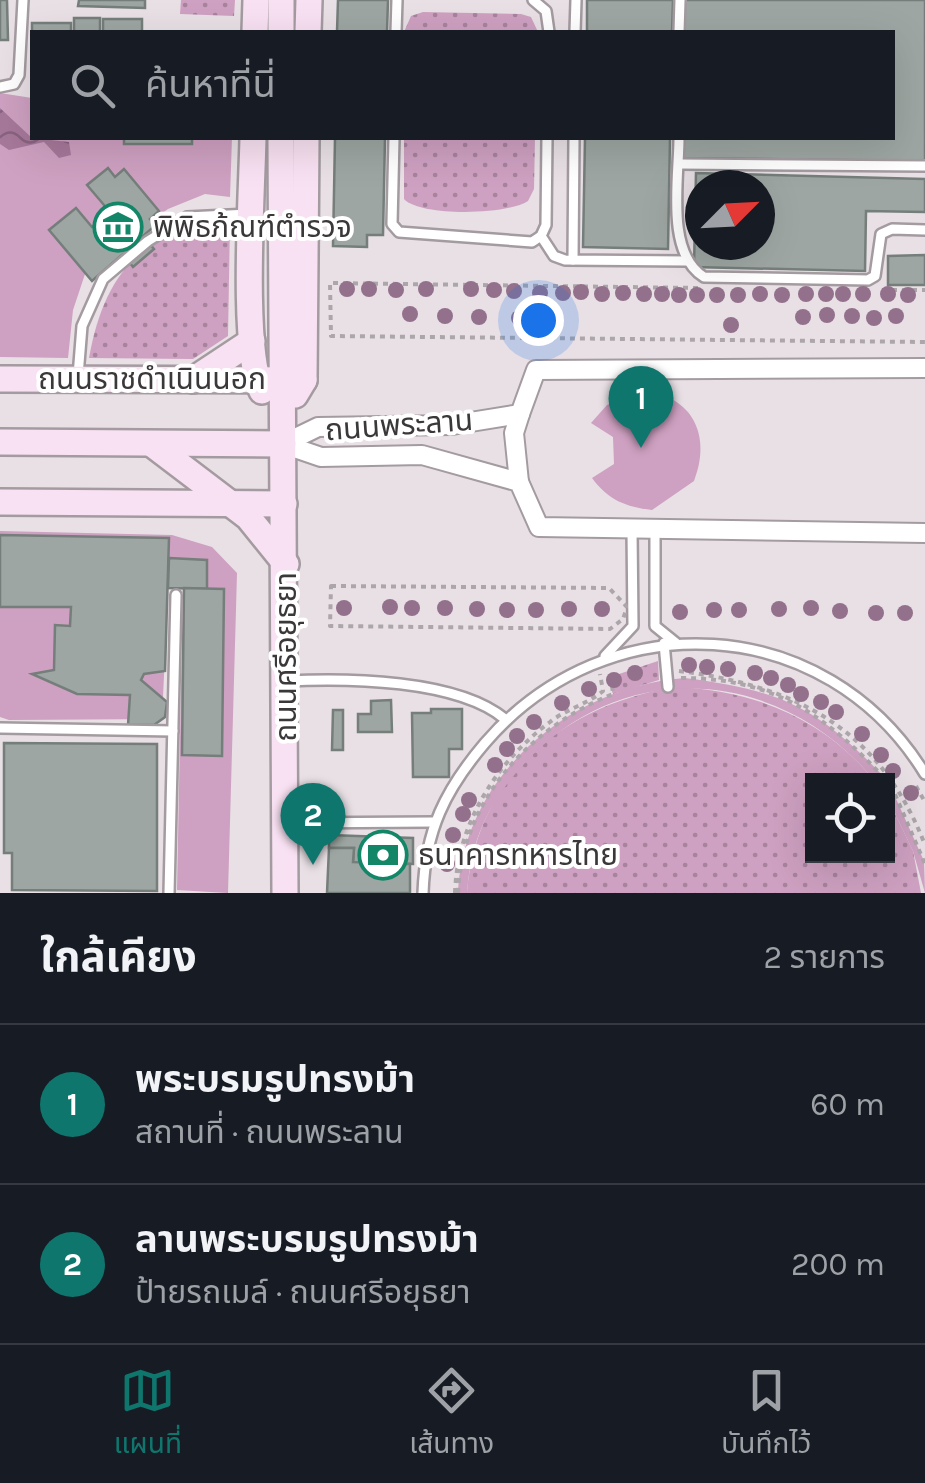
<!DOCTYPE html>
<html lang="th">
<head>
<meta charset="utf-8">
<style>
	body { margin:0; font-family:Karla,"Noto Sans Thai",sans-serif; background:#242831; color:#f1f3f6 }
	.controls { position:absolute; right:30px; bottom:30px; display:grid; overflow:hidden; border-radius:0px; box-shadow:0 10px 40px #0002 }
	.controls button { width:90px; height:90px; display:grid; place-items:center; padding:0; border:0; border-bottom:2px solid #363941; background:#171b24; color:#f1f3f6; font:50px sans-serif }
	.compass { position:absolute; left:685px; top:170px; width:90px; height:90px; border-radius:50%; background:#171b24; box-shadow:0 10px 40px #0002; rotate:66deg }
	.you { position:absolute; left:538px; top:320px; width:35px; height:35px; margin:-25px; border:8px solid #fff; border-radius:50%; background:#1a73e8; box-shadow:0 0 0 15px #1a73e833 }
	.badge { display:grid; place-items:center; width:65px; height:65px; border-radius:50%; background:#0f766e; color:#fff; font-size:32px; font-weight:700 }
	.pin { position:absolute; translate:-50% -82px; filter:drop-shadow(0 2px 5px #0008) }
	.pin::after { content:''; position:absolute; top:52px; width:35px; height:30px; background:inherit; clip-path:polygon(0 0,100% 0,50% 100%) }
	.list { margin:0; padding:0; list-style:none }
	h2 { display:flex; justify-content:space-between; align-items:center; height:130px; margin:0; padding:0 40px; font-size:42px }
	h2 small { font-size:32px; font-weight:400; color:#9ea1a6 }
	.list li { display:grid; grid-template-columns:65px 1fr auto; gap:30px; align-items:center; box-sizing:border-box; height:160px; padding:0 40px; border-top:2px solid #363941 }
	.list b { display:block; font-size:38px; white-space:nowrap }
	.list p { margin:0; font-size:32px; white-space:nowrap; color:#9ea1a6 }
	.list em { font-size:32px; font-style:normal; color:#9ea1a6 }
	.icon { flex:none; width:55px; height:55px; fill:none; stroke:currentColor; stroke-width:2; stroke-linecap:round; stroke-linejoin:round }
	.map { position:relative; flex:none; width:925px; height:893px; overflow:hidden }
	.search { position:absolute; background:#171b24; box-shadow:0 10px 40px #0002; left:30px; right:30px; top:30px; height:110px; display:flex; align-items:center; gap:25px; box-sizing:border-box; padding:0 35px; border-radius:0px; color:#9ea1a6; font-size:38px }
	.sheet { height:450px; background:#171b24 }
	nav { display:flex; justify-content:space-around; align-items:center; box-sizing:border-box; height:140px; border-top:2px solid #363941; background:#171b24; font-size:28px; color:#9ea1a6 }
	nav a { display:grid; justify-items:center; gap:5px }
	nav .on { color:#0f766e }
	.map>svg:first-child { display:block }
	.grass { fill:url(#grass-dots) }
	.green { fill:#cea0c1 }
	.water { fill:url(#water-waves) }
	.building { fill:#9da6a2; stroke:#757e7a; stroke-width:2.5; fill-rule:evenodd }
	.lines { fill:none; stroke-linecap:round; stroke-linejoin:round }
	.service-casing { stroke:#a39ba0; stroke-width:14 }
	.minor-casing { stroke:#a39ba0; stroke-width:22 }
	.secondary-casing { stroke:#a39ba0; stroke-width:30 }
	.path { stroke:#aca6aa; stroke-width:4; stroke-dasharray:5 5; stroke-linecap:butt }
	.service { stroke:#fff; stroke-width:9 }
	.minor { stroke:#fff; stroke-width:18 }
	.secondary { stroke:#f8e1f2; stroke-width:25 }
	.tree { fill:#93708b }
	.labels { text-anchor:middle; stroke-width:8; stroke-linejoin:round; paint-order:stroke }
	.poi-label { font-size:30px; fill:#3b383a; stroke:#fff; text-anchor:start }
	.street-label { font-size:30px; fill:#3b383a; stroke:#fff }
</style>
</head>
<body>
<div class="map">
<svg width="925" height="893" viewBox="0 0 925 893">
	<defs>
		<pattern id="grass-dots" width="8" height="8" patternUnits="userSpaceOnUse" patternTransform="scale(2.5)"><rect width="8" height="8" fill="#cea0c1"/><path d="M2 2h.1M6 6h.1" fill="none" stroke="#a8839e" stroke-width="1.8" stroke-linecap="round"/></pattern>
		<pattern id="water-waves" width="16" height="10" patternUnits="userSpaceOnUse" patternTransform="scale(2.5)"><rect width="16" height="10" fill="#a6789a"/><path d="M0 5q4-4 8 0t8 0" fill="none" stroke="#88637f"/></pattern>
	</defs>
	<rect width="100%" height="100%" fill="#e8e0e5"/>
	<g class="grass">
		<path d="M181,0H235L234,16L180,14Z"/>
		<path d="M423,12L521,14L531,17L538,32H404L411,16Z"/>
		<path d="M404,138H535L534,189L528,201C507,215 421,217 404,199Z"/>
		<path d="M230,222L228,336L193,359L89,358C104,274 142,229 230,222Z"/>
		<path d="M658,661L659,680L613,694L607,678Z"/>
		<path d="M676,687C756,691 823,718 874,780L812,781V856H888V799L913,851L921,893H467C476,776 565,704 676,687Z"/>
	</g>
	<g class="green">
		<path d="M0,93L32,98V138H232L230,197L205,194L168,209L88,265L73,310L68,358L0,357Z"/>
		<path d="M642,392C693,394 712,437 694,481L652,510C626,507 608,500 592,478L614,464L613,437L591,423L607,405Z"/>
		<path d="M0,531L172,535L212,547L237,573L228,893L177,890L183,588H168L162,719L9,720L0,717Z"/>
		<path d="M685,678C785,691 818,708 887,780H874C783,669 625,654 525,763C488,802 471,840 467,893H458C463,775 572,686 685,678Z"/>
		<path d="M888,781L924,861L925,893L913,851L888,799Z"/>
	</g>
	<path class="water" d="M0,108L32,138L69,142L71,155L59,158L44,142L9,150L0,144Z"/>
	<g class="building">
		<path d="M0,0H7L8,40H0Z"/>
		<path d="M79,0H145V8L78,6Z"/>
		<path d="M338,0H388L387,32H337Z"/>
		<path d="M587,0H673L672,32H587Z"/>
		<path d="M684,0H925V161L683,158V138H892V32H684Z"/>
		<rect x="74" y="18" width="26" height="14"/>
		<rect x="103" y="19" width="39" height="13"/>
		<path d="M32,23H71V32H32V76Z"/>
		<rect x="124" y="138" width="68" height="6"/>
		<path d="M335,138H385L383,235H367V247L333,246Z"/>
		<path d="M585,138H670L668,249L583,247Z"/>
		<path d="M108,168L115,177L124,169L159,211L150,219L156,225L143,236L154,249L133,267L123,254L92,281L49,230L76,208L92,227L110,212L87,185Z"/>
		<path d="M696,173L925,179V212L866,211L865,271L694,267ZM700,185H760V245H700Z"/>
		<path d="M925,255V285H888V256Z"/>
		<path d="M0,535L169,538L165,671L144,674L141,680L167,702L165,717L154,725H128L130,695L77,694L32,674L54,670L55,625L70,626L71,607H0Z"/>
		<path d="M169,558L207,560V589L168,588Z"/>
		<path d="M184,588L224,589L222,756L182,755Z"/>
		<path d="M391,700L392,732H358V714H371V701Z"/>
		<path d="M431,709H462V749H449V777H413L412,713H431Z"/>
		<path d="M333,710H343V750H332Z"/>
		<path d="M4,743L157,744V891L12,890V853H4Z"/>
		<path d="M329,835L413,838V864L353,862L354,848H329Z"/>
		<path d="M329,848H354L353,862L410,864V893H327Z"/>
	</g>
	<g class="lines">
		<g class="service-casing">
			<g id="service">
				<path d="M533,0L546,11L549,32"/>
				<path d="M396,32L397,0"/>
				<path d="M575,32L576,0"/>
				<path d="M679,32L680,0"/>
				<path d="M0,87L14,84L19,75L23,0"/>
				<path d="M394,138L392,224L399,232L532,242L541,236L546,225L547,138"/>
				<path d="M679,138C679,178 665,253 704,277L868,280L875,276L881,234L892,229L925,230"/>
				<path d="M679,164L925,166"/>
				<path d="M541,236L554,256L565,260L687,261"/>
				<path d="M573,260L574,138"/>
				<path d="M78,376L82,326L103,279L148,241L187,217L249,214"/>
				<path d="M655,531V626L676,643"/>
				<path d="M664,643L668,687"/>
				<path d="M605,656L633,626L632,530"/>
				<path d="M286,681C346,678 457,679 505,719"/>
				<path d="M0,728L173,731"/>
				<path d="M285,823L433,822"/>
				<path d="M169,893L176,595"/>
				<path d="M423,893C425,831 445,790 485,743C607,601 826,612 925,774"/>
			</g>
		</g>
		<g class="minor-casing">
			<g id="minor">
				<path d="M283,444L321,457L422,455L519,482L539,527L925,533"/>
				<path d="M283,444L318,427L452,425L520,414L536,370L925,368"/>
				<path d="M519,482L514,433L520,414"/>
			</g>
		</g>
		<g class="secondary-casing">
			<g id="secondary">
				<path d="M255,32L256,0"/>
				<path d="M281,32V0"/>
				<path d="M308,32L309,0"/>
				<path d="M253,138C252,189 241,354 262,391"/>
				<path d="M281,138L285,893"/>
				<path d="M0,379L304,380"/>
				<path d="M193,380L252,341"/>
				<path d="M295,395L304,380L306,138"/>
				<path d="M0,442L283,444"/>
				<path d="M152,444L248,517L286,564"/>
				<path d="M0,502L284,504"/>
			</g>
		</g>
		<g class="path">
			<path d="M698,288L330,283L331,336L925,342"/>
			<path d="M882,290H925"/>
			<path d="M331,586L609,588L627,607L623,619L610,629L330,626Z"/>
			<path d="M679,671C797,686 880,729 925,845"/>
			<path d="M681,678C774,678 826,715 887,781"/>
			<path d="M891,785L925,864"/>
			<path d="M916,786L925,802"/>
			<path d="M455,893C457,825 495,763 550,722C566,709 588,704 603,691L600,674"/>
			<path d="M458,893C462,800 530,727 613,694L611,676"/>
		</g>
		<use href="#service" class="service"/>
		<use href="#minor" class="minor"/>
		<use href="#secondary" class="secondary"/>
	</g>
	<g class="tree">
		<circle cx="347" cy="289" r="8"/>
		<circle cx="369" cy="289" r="8"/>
		<circle cx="426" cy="289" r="8"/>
		<circle cx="471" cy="289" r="8"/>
		<circle cx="396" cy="290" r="8"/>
		<circle cx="494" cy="290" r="8"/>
		<circle cx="514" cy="291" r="8"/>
		<circle cx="581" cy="292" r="8"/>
		<circle cx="540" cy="293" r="8"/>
		<circle cx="563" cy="293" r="8"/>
		<circle cx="623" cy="293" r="8"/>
		<circle cx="602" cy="294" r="8"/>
		<circle cx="644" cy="294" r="8"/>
		<circle cx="662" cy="294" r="8"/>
		<circle cx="760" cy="294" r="8"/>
		<circle cx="806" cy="294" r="8"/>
		<circle cx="826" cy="294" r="8"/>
		<circle cx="843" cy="294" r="8"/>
		<circle cx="863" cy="294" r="8"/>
		<circle cx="888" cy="294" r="8"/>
		<circle cx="679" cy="295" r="8"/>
		<circle cx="697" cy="295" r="8"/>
		<circle cx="717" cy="295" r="8"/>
		<circle cx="738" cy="295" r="8"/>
		<circle cx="782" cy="295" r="8"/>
		<circle cx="908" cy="295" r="8"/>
		<circle cx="410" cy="314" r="8"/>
		<circle cx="827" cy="315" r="8"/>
		<circle cx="445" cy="316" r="8"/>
		<circle cx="852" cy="316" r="8"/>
		<circle cx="896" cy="316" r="8"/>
		<circle cx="479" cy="317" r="8"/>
		<circle cx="803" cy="317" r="8"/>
		<circle cx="519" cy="318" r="8"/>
		<circle cx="874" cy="318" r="8"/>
		<circle cx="555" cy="320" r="8"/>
		<circle cx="731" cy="325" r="8"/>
		<circle cx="390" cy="607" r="8"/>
		<circle cx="344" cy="608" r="8"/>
		<circle cx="412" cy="608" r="8"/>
		<circle cx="445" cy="608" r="8"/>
		<circle cx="811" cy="608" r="8"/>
		<circle cx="477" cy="609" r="8"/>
		<circle cx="569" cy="609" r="8"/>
		<circle cx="602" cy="609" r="8"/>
		<circle cx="779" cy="609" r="8"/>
		<circle cx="507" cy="610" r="8"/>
		<circle cx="536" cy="610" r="8"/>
		<circle cx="714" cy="610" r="8"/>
		<circle cx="739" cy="610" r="8"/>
		<circle cx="840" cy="611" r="8"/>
		<circle cx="680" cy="612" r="8"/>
		<circle cx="876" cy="613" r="8"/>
		<circle cx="905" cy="613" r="8"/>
		<circle cx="689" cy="665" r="8"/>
		<circle cx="707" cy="667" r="8"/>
		<circle cx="728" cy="669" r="8"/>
		<circle cx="635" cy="673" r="8"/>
		<circle cx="755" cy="673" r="8"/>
		<circle cx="771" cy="678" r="8"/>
		<circle cx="614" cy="680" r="8"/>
		<circle cx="788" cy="685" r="8"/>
		<circle cx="589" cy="689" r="8"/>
		<circle cx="801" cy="694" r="8"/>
		<circle cx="821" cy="702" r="8"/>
		<circle cx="562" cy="703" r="8"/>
		<circle cx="836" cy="712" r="8"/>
		<circle cx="534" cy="722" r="8"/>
		<circle cx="862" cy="734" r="8"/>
		<circle cx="517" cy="736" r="8"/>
		<circle cx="507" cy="749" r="8"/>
		<circle cx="881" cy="755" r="8"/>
		<circle cx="495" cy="765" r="8"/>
		<circle cx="893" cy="771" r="8"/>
		<circle cx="911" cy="793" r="8"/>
		<circle cx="469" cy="800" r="8"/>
		<circle cx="463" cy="814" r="8"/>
		<circle cx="453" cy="835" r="8"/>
		<circle cx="447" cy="864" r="8"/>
	</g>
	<defs>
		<g id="museum-ring" transform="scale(2.5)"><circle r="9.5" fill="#fff" stroke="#128666" stroke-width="1.5"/><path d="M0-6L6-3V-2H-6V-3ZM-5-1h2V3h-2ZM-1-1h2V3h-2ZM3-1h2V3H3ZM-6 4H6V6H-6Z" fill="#128666"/></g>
		<g id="bank-ring" transform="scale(2.5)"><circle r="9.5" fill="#fff" stroke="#128666" stroke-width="1.5"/><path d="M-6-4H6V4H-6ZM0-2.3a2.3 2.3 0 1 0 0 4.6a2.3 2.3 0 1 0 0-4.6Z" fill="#128666"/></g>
	</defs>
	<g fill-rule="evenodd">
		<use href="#museum-ring" x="118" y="227"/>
		<use href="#bank-ring" x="383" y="855"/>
	</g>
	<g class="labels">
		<g class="poi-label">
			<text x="153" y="237">พิพิธภ้ณฑ์ตำรวจ</text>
			<text x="418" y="865">ธนาคารทหารไทย</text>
		</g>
		<g class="street-label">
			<text x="152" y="389">ถนนราชดำเนินนอก</text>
			<text transform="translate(399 425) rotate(-4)" y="10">ถนนพระลาน</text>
			<text transform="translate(286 657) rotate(-90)" y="10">ถนนศรีอยุธยา</text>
		</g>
	</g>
</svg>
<div class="controls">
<button><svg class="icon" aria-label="locate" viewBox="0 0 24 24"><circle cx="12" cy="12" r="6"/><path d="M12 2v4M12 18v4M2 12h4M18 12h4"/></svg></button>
</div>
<svg class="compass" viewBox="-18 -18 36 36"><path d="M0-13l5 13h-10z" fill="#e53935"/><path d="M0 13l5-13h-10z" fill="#9ea1a6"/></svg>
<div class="you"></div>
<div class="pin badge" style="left:641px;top:448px">1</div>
<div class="pin badge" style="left:313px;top:865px">2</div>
<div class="search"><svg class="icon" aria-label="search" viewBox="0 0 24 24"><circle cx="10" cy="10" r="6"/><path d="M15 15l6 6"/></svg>ค้นหาที่นี่</div>
</div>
<section class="sheet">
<h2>ใกล้เคียง<small>2 รายการ</small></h2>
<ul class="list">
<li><span class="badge">1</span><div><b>พระบรมรูปทรงม้า</b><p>สถานที่ · ถนนพระลาน</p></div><em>60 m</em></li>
<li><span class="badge">2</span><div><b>ลานพระบรมรูปทรงม้า</b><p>ป้ายรถเมล์ · ถนนศรีอยุธยา</p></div><em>200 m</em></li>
</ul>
</section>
<nav>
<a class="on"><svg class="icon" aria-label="map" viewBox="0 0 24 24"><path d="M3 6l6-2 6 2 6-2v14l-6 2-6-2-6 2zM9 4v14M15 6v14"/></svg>แผนที่</a>
<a><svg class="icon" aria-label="directions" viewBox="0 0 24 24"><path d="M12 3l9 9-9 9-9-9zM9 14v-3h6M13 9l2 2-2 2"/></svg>เส้นทาง</a>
<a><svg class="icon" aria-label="saved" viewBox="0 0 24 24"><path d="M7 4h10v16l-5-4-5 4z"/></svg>บันทึกไว้</a>
</nav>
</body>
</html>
